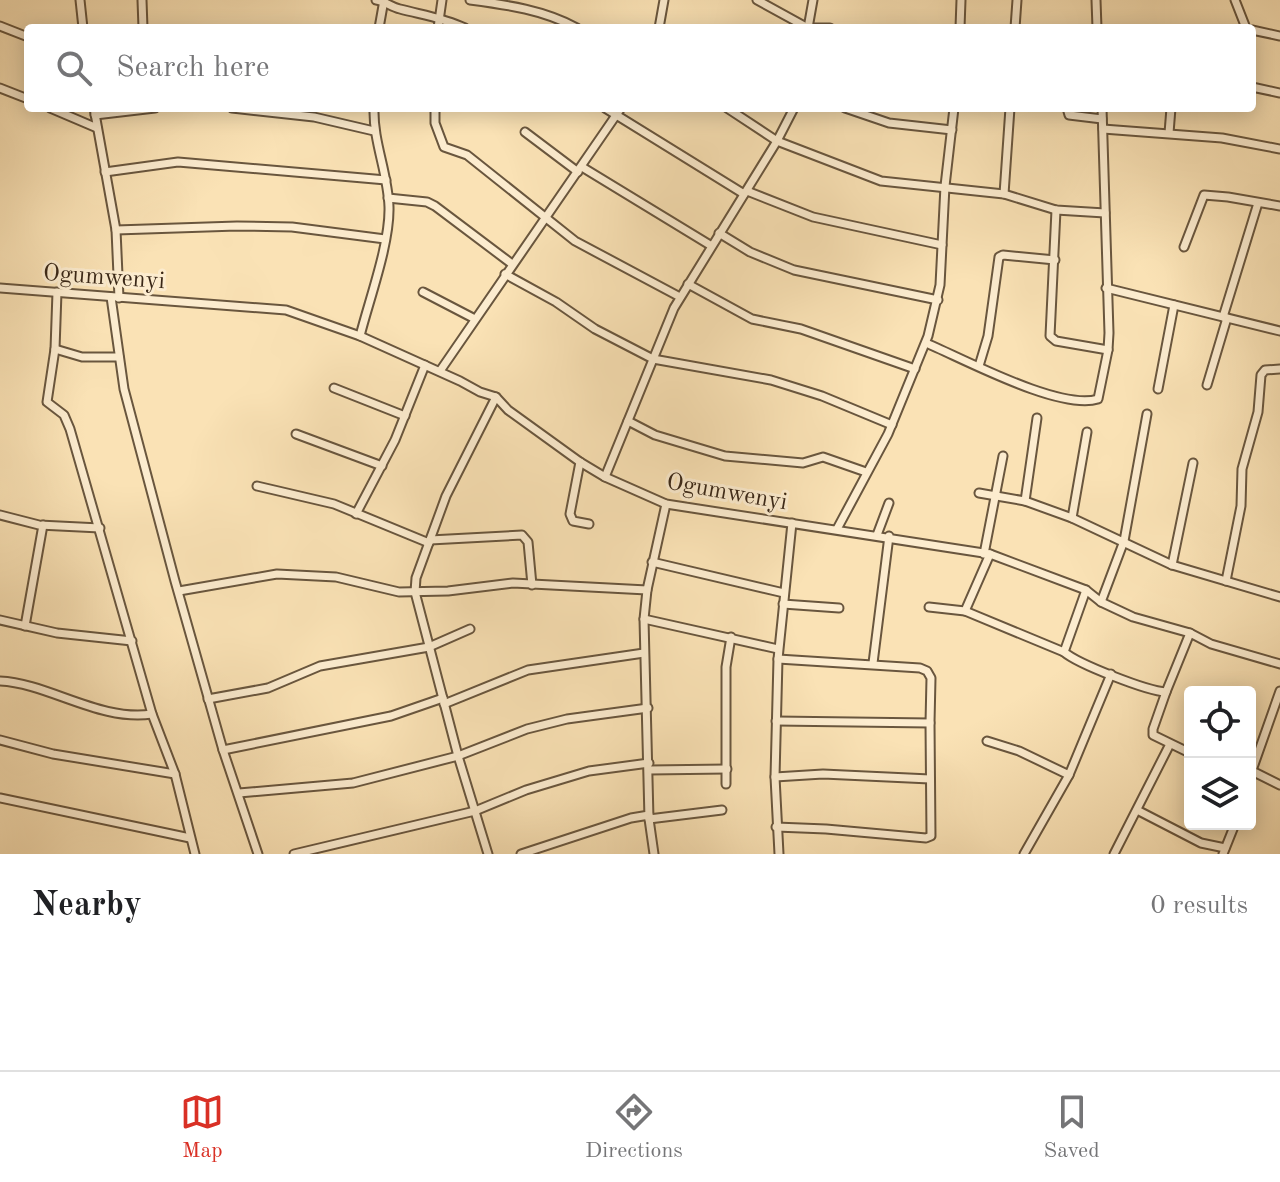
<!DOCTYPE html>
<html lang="en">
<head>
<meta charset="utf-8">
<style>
	body { margin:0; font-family:"Old Standard TT",serif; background:#f6f6f6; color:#202124 }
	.controls { position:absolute; right:24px; bottom:24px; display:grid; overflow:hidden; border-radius:8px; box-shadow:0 4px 20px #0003 }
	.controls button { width:72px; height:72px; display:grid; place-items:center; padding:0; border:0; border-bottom:2px solid #e0e0e0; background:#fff; color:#202124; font:40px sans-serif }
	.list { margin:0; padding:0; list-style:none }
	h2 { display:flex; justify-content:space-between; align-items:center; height:104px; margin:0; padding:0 32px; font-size:34px }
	h2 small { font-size:26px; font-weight:400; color:#757577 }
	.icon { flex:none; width:44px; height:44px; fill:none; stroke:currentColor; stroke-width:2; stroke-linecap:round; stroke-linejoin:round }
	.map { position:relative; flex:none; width:1280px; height:854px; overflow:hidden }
	.search { position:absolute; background:#fff; box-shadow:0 4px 20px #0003; left:24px; right:24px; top:24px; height:88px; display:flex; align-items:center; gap:20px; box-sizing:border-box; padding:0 28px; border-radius:8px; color:#757577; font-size:30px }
	.sheet { height:216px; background:#fff }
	nav { display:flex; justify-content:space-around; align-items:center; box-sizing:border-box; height:112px; border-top:2px solid #e0e0e0; background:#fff; font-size:22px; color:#757577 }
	nav a { display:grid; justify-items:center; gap:4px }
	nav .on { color:#d93025 }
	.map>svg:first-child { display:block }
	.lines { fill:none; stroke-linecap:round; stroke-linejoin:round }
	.minor-casing { stroke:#69563e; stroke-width:11 }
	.minor { stroke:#fceccf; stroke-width:7 }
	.labels { text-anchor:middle; stroke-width:6; stroke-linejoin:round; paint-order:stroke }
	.street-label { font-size:24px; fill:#392717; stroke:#fceccf }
</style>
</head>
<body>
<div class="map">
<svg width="1280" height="854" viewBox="0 0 1280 854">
	<rect width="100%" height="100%" fill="#fae2b5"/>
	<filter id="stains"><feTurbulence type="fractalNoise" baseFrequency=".0025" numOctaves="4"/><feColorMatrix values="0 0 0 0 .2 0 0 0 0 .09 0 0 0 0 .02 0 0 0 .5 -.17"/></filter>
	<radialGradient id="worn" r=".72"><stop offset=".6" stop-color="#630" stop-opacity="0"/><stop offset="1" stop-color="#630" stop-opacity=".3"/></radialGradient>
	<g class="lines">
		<g class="minor-casing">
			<g id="minor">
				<path d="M80,0L83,28"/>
				<path d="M142,0L143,28"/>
				<path d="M376,0C385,1 391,7 400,9C423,15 444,18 465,28"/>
				<path d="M470,0C508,5 544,10 577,28"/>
				<path d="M757,0L808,28"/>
				<path d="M1096,0L1097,28"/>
				<path d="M1235,0L1246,28"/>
				<path d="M0,26L28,37"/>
				<path d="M379,28L384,0"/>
				<path d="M438,28L442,0"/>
				<path d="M659,28L664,0"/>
				<path d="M808,28L813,0"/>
				<path d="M813,28H830"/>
				<path d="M960,28L961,0"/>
				<path d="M1015,28L1017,0"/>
				<path d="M1252,30L1280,36"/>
				<path d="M1252,87L1280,93"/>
				<path d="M0,88L28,99"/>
				<path d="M50,108L97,128"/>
				<path d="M94,108L116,230L119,298"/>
				<path d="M232,108L314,117L374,131"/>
				<path d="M435,108V123L444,147L467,155L575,241L680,297"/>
				<path d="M605,108L744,194"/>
				<path d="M727,108L777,141L881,181L1004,194L1056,210L1105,213"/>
				<path d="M845,108L889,123L952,130"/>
				<path d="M1067,108L1069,115L1102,119"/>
				<path d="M95,115L155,108"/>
				<path d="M1103,129L1222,138L1280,149"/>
				<path d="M525,132L578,172"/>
				<path d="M1169,133L1171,108"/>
				<path d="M582,167L710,245"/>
				<path d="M105,172L178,162L386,180"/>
				<path d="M747,191L813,217L942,245"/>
				<path d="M1004,194L1010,108"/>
				<path d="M388,198L427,202L435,206L512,264"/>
				<path d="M1056,210L1050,336L1056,341L1108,350"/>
				<path d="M116,230L237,226L292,227L385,239"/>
				<path d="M719,233L750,252L794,270L938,300"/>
				<path d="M1184,247L1204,195L1228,197L1280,206"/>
				<path d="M505,274L556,302L595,329L653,359L771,380L822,396L892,425"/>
				<path d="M688,284L752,319L801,329L915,369"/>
				<path d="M0,288L286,310L360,336L460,381L480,392L496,397L508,410L580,462L605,477L666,504L990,554L1086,590L1101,602L1133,617L1190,633L1211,644L1280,664"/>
				<path d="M1106,288L1280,331"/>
				<path d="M57,292L55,349L47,402L64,415L70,429L152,714L175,774L195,854"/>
				<path d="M423,292L475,319"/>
				<path d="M111,297L124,389L175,581L223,750L258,854"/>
				<path d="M1223,317L1258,203"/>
				<path d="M360,336C369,300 390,244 389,207C388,173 373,142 374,108"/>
				<path d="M926,343C964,359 1060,411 1098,399L1108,350L1109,333L1102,108"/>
				<path d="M55,349L82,357H119"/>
				<path d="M979,366L988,336L999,257L1003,255L1055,260"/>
				<path d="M440,371L621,108"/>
				<path d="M1207,385L1227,318"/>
				<path d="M334,388L405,416"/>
				<path d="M1158,389L1174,305"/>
				<path d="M628,421L655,435L725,456L803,463L823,457L866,472"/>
				<path d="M296,434L382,466"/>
				<path d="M580,462L570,514L573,521L589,524"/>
				<path d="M605,477L674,308L777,141L794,108"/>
				<path d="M257,486L334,504L429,543"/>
				<path d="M979,493L1025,501L1072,518L1172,565L1280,597"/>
				<path d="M1025,501L1037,418"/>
				<path d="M356,514L395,440L425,365"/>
				<path d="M0,515L39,525L100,528"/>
				<path d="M1072,518L1087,432"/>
				<path d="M837,529L888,434L928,336L940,285L945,186L954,108"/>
				<path d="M877,535L889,503"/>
				<path d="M430,540L522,535L528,542L532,585"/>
				<path d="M984,554L1003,456"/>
				<path d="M652,562L784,593"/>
				<path d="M1172,565L1193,463"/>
				<path d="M1226,581L1241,506L1242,469L1258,412L1261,375L1265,370L1280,369"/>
				<path d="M1086,590L1064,652C1078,664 1147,691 1166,692L1190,633"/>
				<path d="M179,591L277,574L336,577L399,592L448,591L513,583L647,590"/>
				<path d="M1101,602L1124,541L1147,414"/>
				<path d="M783,604L839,608"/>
				<path d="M929,607L965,611L990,554"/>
				<path d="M965,611L1064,652"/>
				<path d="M644,619L778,649"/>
				<path d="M0,620L57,633L132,641"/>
				<path d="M25,626L43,525"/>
				<path d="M873,663L889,536"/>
				<path d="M0,681C48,683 100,722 152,714"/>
				<path d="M1166,692L1153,729V735L1190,753"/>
				<path d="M208,699L268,688L320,666L429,647L470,629"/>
				<path d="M444,704L528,670L644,653"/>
				<path d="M776,721L930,723L931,678L927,671L920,668L778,659"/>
				<path d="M0,740L53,754L175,774"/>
				<path d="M987,741L1019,751L1069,775"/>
				<path d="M223,750L391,716L443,698"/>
				<path d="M649,770L727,769"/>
				<path d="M1250,770L1280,785"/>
				<path d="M1250,776L1280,691"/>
				<path d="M775,777L823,774L930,779"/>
				<path d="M726,784V667L731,637"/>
				<path d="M239,793L353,783L458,756L527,729L567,719L648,708"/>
				<path d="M0,798L190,838"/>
				<path d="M1137,810L1201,843L1225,848"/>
				<path d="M649,819L722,810"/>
				<path d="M776,827L826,829L926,838L931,836L930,723"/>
				<path d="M294,854L475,811L526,790L589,771L649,763"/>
				<path d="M488,854L458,756L415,592L416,578L446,496L496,397"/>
				<path d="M521,854L631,818L649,815"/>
				<path d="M654,854L649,819L644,619L647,590L666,504"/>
				<path d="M779,854L775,777L778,659L792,523"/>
				<path d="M1024,854L1069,775L1111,674"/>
				<path d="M1114,854L1170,744"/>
				<path d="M1223,854L1235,824"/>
			</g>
		</g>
		<use href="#minor" class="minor"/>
	</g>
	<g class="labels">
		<g class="street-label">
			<text transform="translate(104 276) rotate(4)" y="8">Ogumwenyi</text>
			<text transform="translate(727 491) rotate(10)" y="8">Ogumwenyi</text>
		</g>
	</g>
	<rect width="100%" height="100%" filter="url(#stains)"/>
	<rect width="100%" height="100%" fill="url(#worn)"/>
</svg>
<div class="controls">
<button><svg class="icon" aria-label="locate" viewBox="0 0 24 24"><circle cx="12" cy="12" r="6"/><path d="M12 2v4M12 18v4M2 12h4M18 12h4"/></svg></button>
<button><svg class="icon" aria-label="layers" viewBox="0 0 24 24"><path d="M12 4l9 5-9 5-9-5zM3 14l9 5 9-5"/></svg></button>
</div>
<div class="search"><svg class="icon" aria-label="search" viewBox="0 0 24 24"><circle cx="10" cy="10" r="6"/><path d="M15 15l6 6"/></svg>Search here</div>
</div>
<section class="sheet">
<h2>Nearby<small>0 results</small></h2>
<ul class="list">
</ul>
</section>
<nav>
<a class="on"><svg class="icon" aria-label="map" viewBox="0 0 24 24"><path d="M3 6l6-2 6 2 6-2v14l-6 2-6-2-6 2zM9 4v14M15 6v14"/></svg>Map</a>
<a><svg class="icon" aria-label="directions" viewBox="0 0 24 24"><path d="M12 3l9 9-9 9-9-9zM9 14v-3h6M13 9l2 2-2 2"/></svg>Directions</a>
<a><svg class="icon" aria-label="saved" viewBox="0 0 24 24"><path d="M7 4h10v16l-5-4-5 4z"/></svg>Saved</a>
</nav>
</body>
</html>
